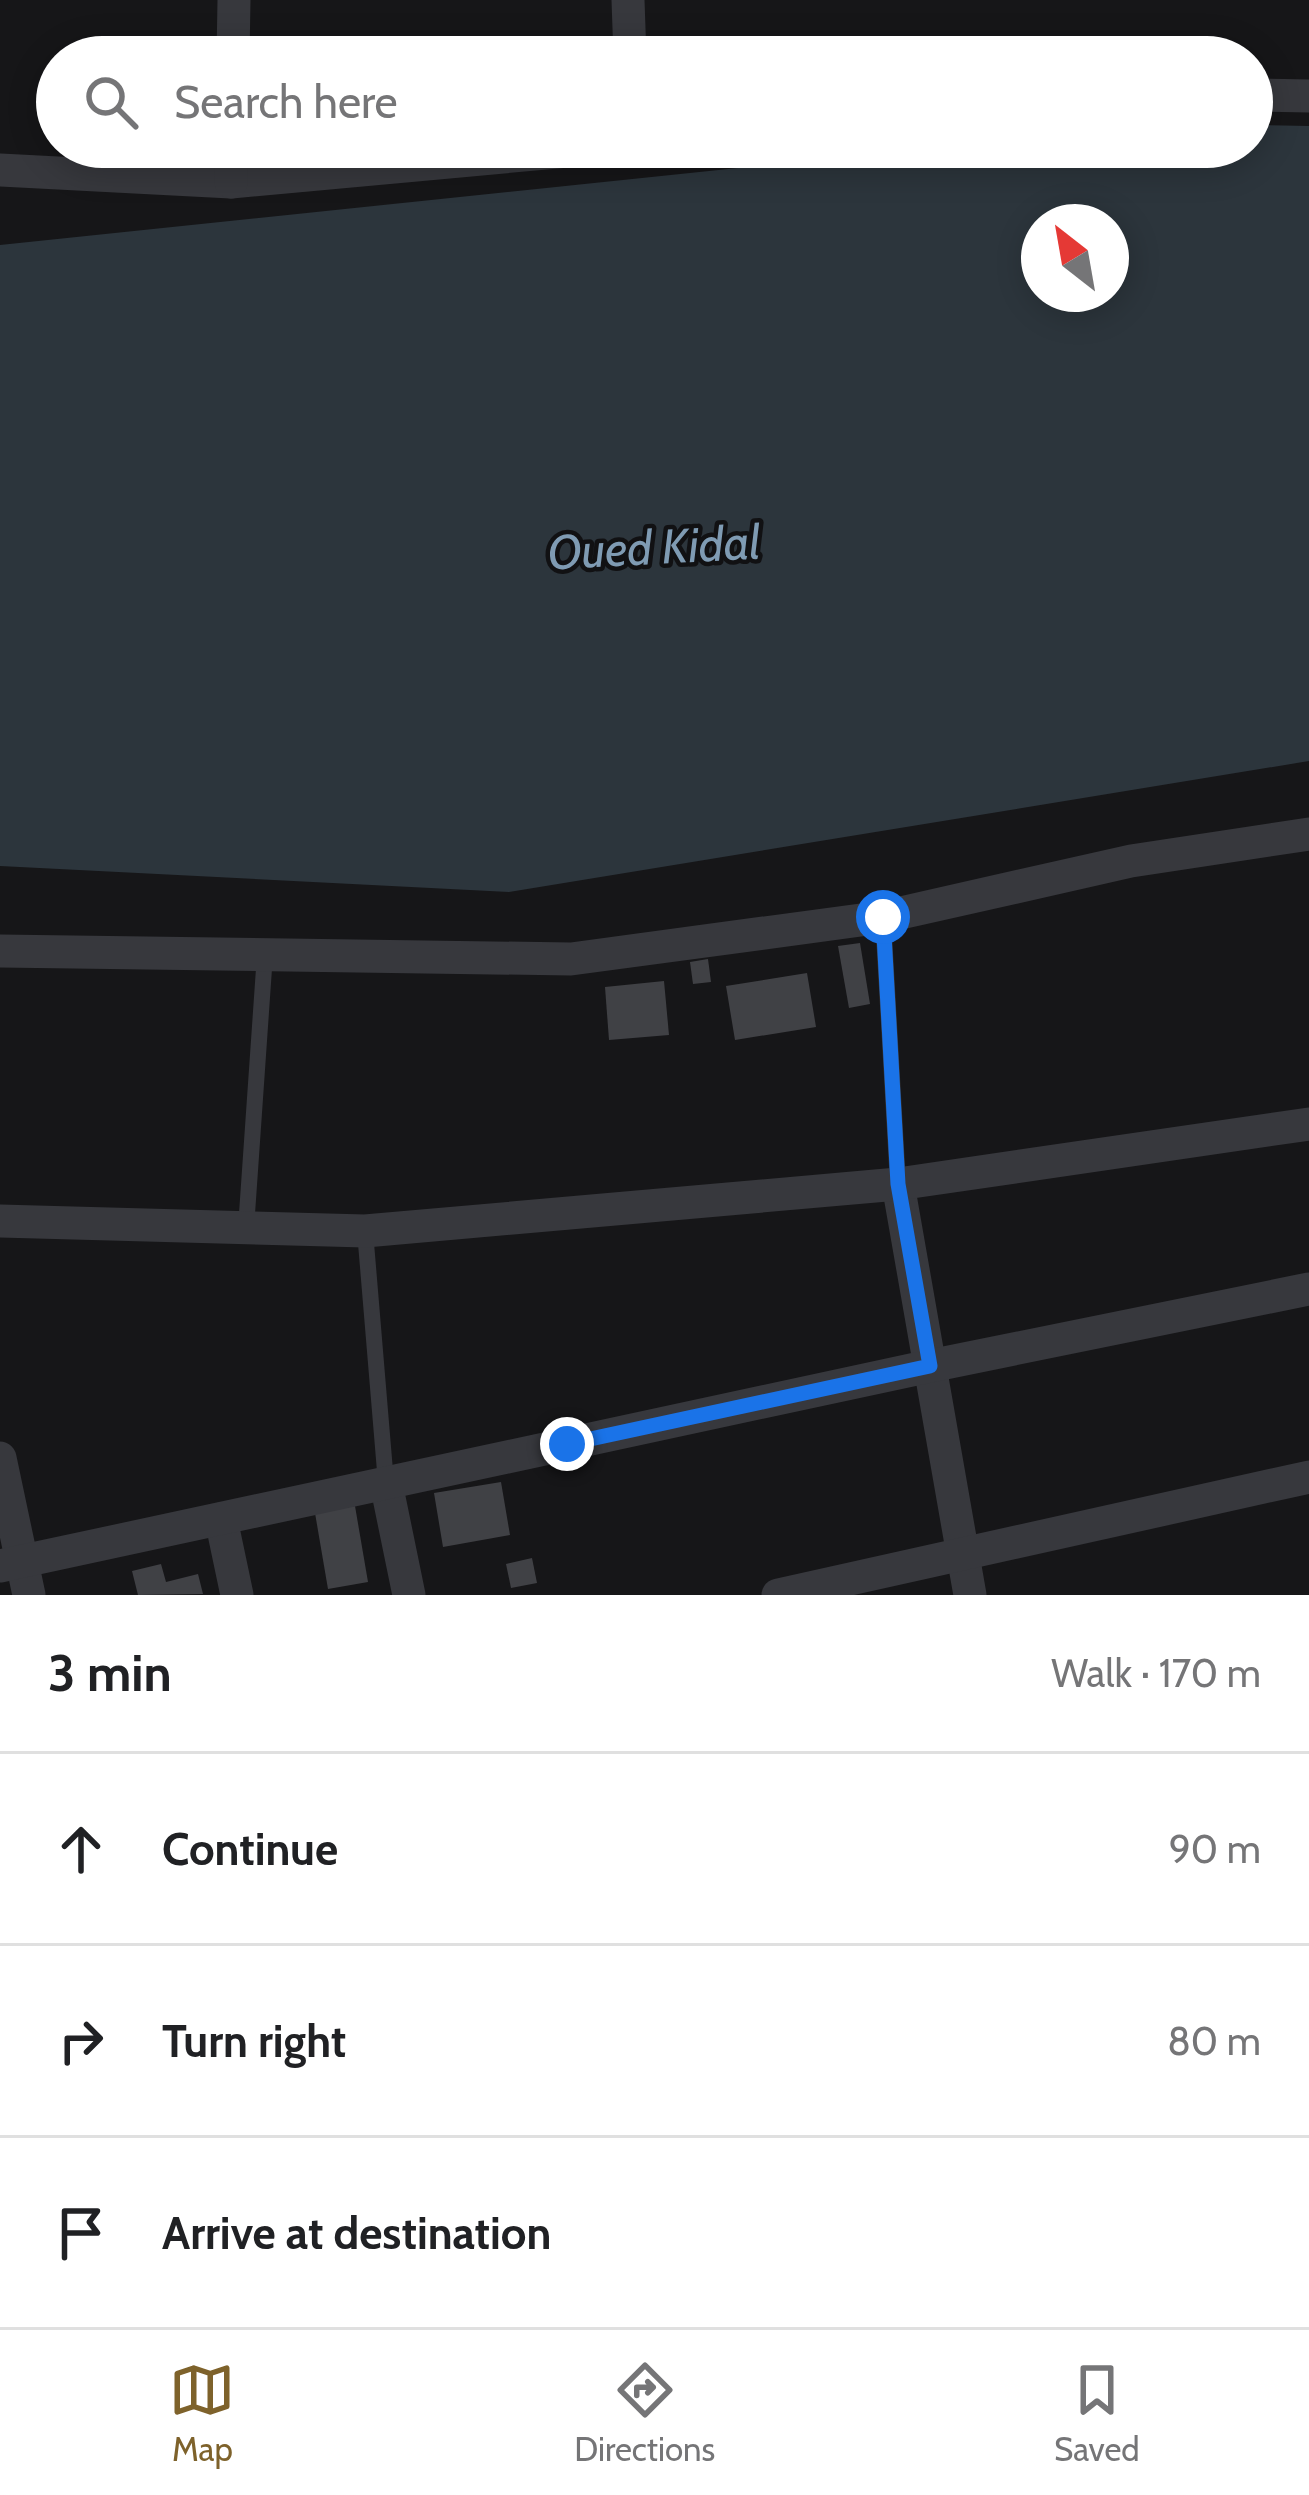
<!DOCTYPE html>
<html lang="en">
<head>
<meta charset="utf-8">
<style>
	body { margin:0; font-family:Cabin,sans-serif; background:#f2f2f2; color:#202124 }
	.compass { position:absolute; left:1021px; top:204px; width:108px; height:108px; border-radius:50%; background:#fff; box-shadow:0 6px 30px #0003; rotate:329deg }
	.stop { position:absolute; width:36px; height:36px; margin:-27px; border:9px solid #1a73e8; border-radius:50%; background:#fff }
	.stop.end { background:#1a73e8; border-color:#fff; box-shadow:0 3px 12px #0008 }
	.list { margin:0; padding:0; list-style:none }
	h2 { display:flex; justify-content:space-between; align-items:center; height:156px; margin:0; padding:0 48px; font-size:51px }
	h2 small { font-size:39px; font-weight:400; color:#757577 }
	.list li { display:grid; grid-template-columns:78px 1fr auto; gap:36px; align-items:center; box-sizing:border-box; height:192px; padding:0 48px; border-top:3px solid #e0e0e0 }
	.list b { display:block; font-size:45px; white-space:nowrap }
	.list em { font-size:39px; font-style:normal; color:#757577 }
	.icon { flex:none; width:66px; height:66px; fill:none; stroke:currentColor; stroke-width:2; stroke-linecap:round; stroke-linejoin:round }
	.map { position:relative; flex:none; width:1309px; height:1595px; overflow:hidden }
	.search { position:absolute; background:#fff; box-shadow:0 6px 30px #0003; left:36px; right:36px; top:36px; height:132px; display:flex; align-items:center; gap:30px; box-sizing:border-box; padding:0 42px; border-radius:66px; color:#757577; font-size:45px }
	.sheet { height:732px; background:#fff }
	nav { display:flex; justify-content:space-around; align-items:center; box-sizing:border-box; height:168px; border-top:3px solid #e0e0e0; background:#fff; font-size:33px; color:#757577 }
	nav a { display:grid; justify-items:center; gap:6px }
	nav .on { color:#7e622b }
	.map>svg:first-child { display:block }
	.water { fill:#2c353c; fill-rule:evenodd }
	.building { fill:#404145 }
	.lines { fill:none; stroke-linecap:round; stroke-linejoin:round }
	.lane { stroke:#37383d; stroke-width:16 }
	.street { stroke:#37383d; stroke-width:33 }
	.route { stroke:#1a73e8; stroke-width:15 }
	.labels { text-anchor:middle; stroke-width:9; stroke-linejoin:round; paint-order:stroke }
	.water-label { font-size:48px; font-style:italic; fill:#7f9bb3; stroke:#111113 }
</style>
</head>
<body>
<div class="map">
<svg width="1309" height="1595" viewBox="0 0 1309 1595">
	<rect width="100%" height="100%" fill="#161618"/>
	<path class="water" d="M1252,125L1309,126V761L509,892L0,866V245L938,147H1252ZM1039,222H1111V294H1039Z"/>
	<g class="building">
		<path d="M860,943L870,1004L849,1008L838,946Z"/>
		<path d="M708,959L711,982L693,984L690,962Z"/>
		<path d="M807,973L816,1027L735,1040L726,986Z"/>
		<path d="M664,981L669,1035L609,1040L605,987Z"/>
		<path d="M501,1482L510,1535L443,1547L434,1493Z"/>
		<path d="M355,1506L368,1582L328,1589L315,1513Z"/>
		<path d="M532,1558L537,1583L511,1588L506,1564Z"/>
		<path d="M161,1564L166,1582L198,1574L203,1594L138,1595L132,1571Z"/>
	</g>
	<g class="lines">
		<g class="lane">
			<path d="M883,917L898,1184"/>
			<path d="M246,1228L265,954"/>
			<path d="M365,1231L386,1483"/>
		</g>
		<g class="street">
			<path d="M628,0L630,57"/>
			<path d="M233,57L234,0"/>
			<path d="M1252,95L1309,96"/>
			<path d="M0,170L231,182L612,147"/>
			<path d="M231,182L232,147"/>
			<path d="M0,951L571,959L883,917L1131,861L1309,834"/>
			<path d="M898,1184L970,1595"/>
			<path d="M0,1221L365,1231L898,1184L1309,1124"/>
			<path d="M0,1458L29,1595"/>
			<path d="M386,1483L409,1595"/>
			<path d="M221,1519L237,1595"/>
			<path d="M0,1566L930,1366L1309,1289"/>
			<path d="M778,1595L1309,1477"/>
		</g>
	</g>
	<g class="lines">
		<path class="route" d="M567,1444L930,1366L898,1184L883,917"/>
	</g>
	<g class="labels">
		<g class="water-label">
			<text transform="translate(654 547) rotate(-3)" y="17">Oued Kidal</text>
		</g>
	</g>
</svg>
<svg class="compass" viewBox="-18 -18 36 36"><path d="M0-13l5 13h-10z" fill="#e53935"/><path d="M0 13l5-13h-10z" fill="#757577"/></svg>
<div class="stop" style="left:883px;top:917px"></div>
<div class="stop end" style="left:567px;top:1444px"></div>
<div class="search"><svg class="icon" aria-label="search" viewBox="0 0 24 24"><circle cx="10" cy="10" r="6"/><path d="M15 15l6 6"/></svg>Search here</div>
</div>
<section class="sheet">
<h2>3 min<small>Walk · 170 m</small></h2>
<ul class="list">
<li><svg class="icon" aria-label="ahead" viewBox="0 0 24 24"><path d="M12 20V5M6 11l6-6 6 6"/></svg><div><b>Continue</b></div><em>90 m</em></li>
<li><svg class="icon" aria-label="right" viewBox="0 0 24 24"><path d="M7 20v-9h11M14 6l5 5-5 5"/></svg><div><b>Turn right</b></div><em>80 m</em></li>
<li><svg class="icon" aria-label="arrive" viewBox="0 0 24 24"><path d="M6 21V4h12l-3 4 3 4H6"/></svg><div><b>Arrive at destination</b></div></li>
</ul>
</section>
<nav>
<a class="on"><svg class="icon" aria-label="map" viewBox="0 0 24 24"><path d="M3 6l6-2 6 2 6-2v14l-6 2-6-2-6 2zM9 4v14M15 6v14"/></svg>Map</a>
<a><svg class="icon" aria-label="directions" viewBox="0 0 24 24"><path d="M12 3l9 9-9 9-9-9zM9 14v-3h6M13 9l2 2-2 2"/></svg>Directions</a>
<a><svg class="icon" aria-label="saved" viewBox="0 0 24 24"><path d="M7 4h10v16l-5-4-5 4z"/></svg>Saved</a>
</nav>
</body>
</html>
